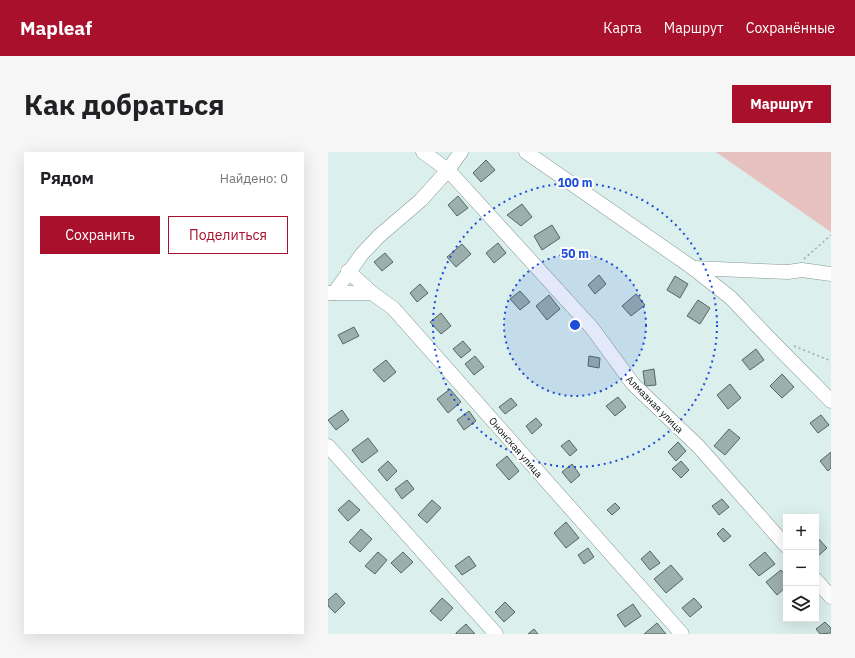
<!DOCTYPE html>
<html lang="ru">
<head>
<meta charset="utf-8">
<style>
	body { margin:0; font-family:"IBM Plex Sans",sans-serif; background:#f6f6f6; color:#202124 }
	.controls { position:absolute; right:12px; bottom:12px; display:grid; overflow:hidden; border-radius:0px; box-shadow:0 4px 16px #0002 }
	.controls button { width:36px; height:36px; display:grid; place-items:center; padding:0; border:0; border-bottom:1px solid #e0e0e0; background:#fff; color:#202124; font:20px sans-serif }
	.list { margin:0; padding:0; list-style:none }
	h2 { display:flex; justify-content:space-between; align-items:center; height:52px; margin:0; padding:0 16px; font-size:17px }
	h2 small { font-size:13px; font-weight:400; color:#757577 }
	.actions { display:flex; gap:8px; padding:12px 16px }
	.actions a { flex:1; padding:9px 0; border:1px solid #a8102c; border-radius:0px; text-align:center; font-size:14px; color:#a8102c }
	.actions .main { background:#a8102c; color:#fff }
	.icon { flex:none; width:22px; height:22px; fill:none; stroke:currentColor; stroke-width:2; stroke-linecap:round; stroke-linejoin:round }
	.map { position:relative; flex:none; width:503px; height:482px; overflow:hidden; border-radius:0px }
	header { display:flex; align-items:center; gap:24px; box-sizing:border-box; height:56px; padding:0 20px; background:#a8102c; color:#fff }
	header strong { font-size:19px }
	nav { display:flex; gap:22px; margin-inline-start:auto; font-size:14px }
	.intro { display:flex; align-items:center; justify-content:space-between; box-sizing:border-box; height:96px; padding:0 24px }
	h1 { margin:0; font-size:28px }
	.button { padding:10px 18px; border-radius:0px; background:#a8102c; color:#fff; font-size:14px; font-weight:700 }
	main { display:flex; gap:24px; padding:0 24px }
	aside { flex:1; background:#fff; border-radius:0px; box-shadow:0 4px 16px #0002 }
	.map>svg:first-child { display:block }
	.green { fill:#e6c1bf }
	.building { fill:#9bafac; stroke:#556764 }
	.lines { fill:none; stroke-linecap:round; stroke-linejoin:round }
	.minor-casing { stroke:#869996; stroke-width:15 }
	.path { stroke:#9aaaa8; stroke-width:1.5; stroke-dasharray:2 3; stroke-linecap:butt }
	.minor { stroke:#fff; stroke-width:14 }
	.ring { fill:none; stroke:#1d4ed8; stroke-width:2; stroke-dasharray:2 4 }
	.labels { text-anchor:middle; stroke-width:4; stroke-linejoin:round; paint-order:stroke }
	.street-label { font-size:10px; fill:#070e0d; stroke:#fff }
	.centre { fill:#1d4ed8; stroke:#fff; stroke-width:2 }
	.ring-label { font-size:12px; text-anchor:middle; font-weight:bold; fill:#1d4ed8; stroke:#fff; stroke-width:4; stroke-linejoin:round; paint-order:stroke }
</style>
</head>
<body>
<header>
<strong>Mapleaf</strong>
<nav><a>Карта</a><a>Маршрут</a><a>Сохранённые</a></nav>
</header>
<div class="intro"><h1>Как добраться</h1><a class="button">Маршрут</a></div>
<main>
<aside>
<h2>Рядом<small>Найдено: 0</small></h2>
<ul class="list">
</ul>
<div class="actions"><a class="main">Сохранить</a><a>Поделиться</a></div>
</aside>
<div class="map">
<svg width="503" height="482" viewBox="0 0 503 482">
	<rect width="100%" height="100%" fill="#dbefec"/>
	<path class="green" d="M388,0H503V80Z"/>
	<g class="building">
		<path d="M158,8L167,18L153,30L145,21Z"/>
		<path d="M130,44L140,56L129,64L120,53Z"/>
		<path d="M194,52L204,65L193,74L179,63Z"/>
		<path d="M224,73L232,86L214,98L206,84Z"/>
		<path d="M170,91L178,101L166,111L158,101Z"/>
		<path d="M134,92L143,102L128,115L119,105Z"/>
		<path d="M57,101L65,110L54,119L46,110Z"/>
		<path d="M271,123L278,132L267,142L260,133Z"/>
		<path d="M347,124L360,132L352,146L339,138Z"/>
		<path d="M92,132L100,141L89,150L82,141Z"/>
		<path d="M192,139L202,150L192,158L182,147Z"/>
		<path d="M308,142L317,153L303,164L294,154Z"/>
		<path d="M221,143L232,157L219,168L208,154Z"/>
		<path d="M370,148L382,156L372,172L359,164Z"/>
		<path d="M113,161L123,174L113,182L102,170Z"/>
		<path d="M26,175L31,184L15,192L10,183Z"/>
		<path d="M135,189L143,198L133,206L125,197Z"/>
		<path d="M428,197L436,208L422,218L414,208Z"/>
		<path d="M147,204L156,215L146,223L137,212Z"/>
		<path d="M261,204L272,206L271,216L260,214Z"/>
		<path d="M58,208L68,220L56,230L45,218Z"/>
		<path d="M326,217L328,233L317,234L315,219Z"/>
		<path d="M454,222L466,235L454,246L442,234Z"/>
		<path d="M402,232L413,246L400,257L389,243Z"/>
		<path d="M122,237L133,250L120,261L109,247Z"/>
		<path d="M290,245L298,255L287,264L278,254Z"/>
		<path d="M183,246L189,253L177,262L171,255Z"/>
		<path d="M14,258L21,268L8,278L0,268Z"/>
		<path d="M141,259L148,269L136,278L129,268Z"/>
		<path d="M493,263L501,273L490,281L482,271Z"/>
		<path d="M208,266L214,273L204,282L198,274Z"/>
		<path d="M401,277L412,286L397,303L386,294Z"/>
		<path d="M40,286L50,299L34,311L24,298Z"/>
		<path d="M241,288L249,298L242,304L233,294Z"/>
		<path d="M350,290L358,299L348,309L340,300Z"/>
		<path d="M503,300V316L500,319L492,309Z"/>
		<path d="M179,304L191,319L181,328L168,313Z"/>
		<path d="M60,309L69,319L59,329L50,318Z"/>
		<path d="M353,309L361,318L353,326L344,317Z"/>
		<path d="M244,312L252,323L243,331L234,320Z"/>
		<path d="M79,328L86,337L74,347L67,337Z"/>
		<path d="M394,347L401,355L391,363L384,354Z"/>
		<path d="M21,348L32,358L20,369L10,358Z"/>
		<path d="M104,348L113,356L99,371L90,363Z"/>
		<path d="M287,351L292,356L284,363L279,358Z"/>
		<path d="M238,370L251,386L238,396L226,381Z"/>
		<path d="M395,376L403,384L396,390L389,382Z"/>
		<path d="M33,377L44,387L32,400L21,390Z"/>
		<path d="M489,385L499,396L488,406V386Z"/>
		<path d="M260,396L266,405L256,412L250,403Z"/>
		<path d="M322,399L332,411L322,418L313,407Z"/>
		<path d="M50,400L59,408L47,422L37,414Z"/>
		<path d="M75,400L85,410L73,421L63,411Z"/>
		<path d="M437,400L447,412L431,424L421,413Z"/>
		<path d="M141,404L148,414L134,423L127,414Z"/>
		<path d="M343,413L355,427L338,441L326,427Z"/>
		<path d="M453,418L458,424V435L449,443L438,430Z"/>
		<path d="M8,441L17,451L7,461L0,454V448Z"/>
		<path d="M114,446L125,456L113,469L102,459Z"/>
		<path d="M366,446L374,455L362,465L354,456Z"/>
		<path d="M177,450L187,460L176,470L167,460Z"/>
		<path d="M305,452L313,464L297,475L289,463Z"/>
		<path d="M497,470L503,476V481L492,482L488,477Z"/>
		<path d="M329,471L338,482H316Z"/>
		<path d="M138,472L147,482H128V481Z"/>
		<path d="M206,477L210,482H200Z"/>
	</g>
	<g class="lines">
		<g class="minor-casing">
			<g id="minor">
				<path d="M95,0L120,18L264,176L305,232L371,295L458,394"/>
				<path d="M198,0L365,116L403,146L437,182L503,249"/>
				<path d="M365,116L460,120L474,118L503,122"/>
				<path d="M20,119L44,141"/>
				<path d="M0,141H44L65,156L354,482"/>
				<path d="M6,141L34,102L51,84L93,48L120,18L133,0"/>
				<path d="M0,294L168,482"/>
				<path d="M488,428L503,445"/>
			</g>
		</g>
		<g class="path">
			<path d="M476,107L503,83"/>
			<path d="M466,194L503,209"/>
		</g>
		<use href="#minor" class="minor"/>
	</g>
	<circle cx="247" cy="173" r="71" fill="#1d4ed8" fill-opacity=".12"/>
	<g class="ring">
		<circle cx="247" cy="173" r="71"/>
		<circle cx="247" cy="173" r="142"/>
	</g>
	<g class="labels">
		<g class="street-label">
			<text transform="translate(327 252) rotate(45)" y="4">Алмазная улица</text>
			<text transform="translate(188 295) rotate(49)" y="4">Ононская улица</text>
		</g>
	</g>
	<circle cx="247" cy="173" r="6" class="centre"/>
	<g class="ring-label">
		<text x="247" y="35">100 m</text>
		<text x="247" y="106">50 m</text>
	</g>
</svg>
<div class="controls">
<button>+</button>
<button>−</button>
<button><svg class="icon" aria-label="layers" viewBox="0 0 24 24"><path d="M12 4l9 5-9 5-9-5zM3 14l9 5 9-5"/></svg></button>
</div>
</div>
</main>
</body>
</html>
